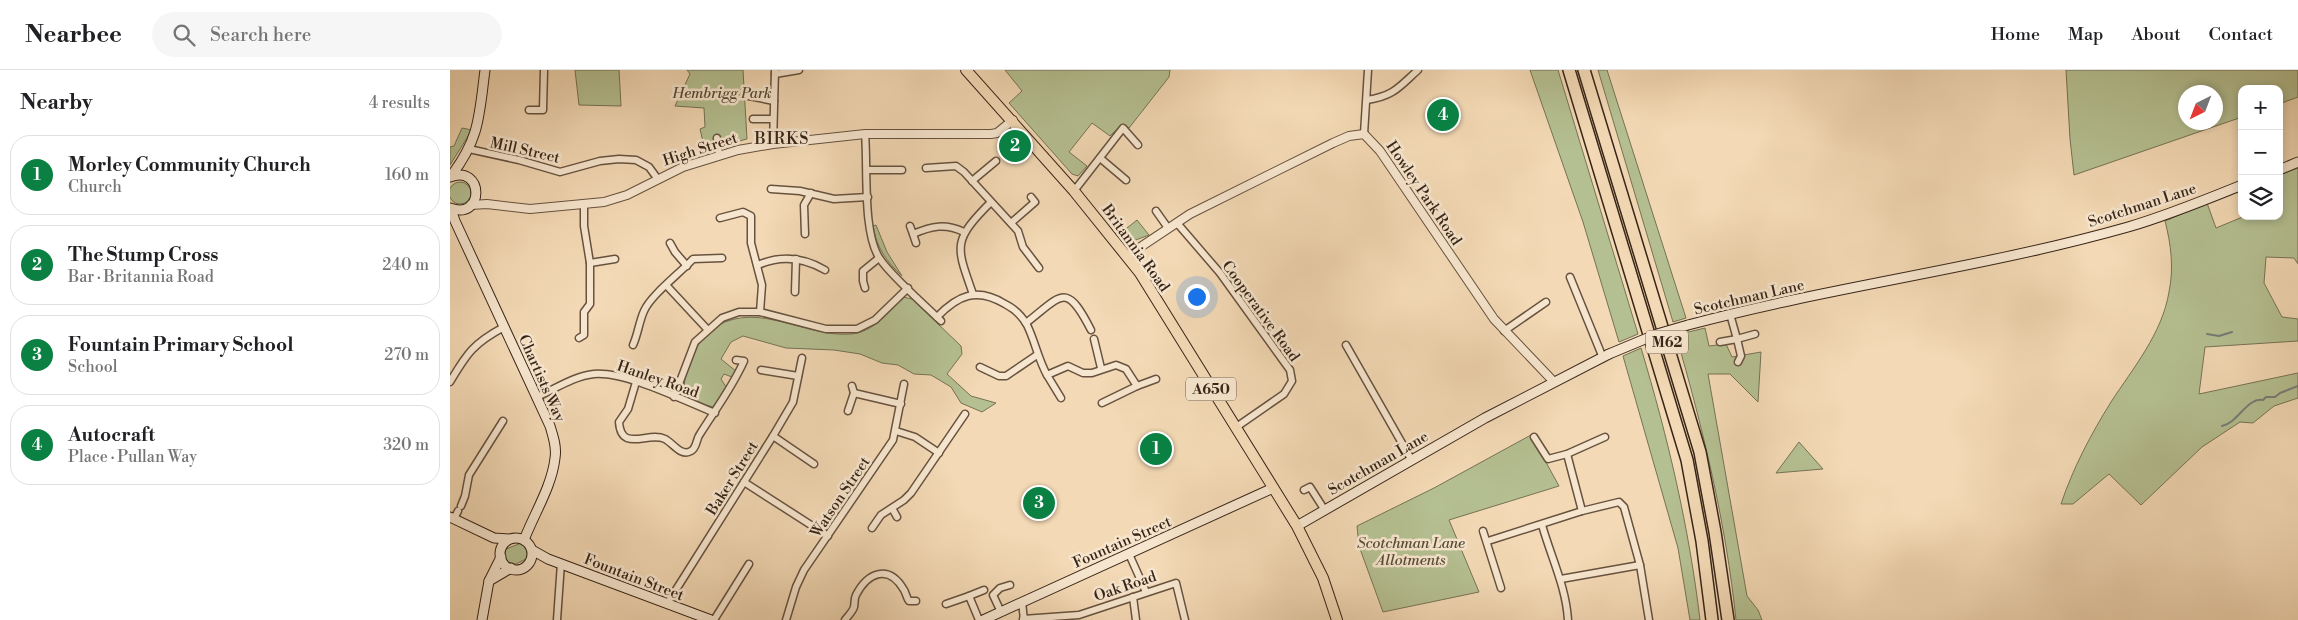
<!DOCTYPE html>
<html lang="en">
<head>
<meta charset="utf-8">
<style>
	body { margin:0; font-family:"Libre Bodoni",serif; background:#f6f6f6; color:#202124 }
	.controls { position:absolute; right:15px; top:15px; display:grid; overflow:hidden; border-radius:10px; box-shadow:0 2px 8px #0003 }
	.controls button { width:45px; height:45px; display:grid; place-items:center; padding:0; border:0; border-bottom:1px solid #e0e0e0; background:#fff; color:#202124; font:25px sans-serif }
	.compass { position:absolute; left:1728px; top:15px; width:45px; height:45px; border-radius:50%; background:#fff; box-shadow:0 2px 8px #0003; rotate:222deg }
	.you { position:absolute; left:746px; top:226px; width:18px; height:18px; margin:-12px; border:4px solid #fff; border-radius:50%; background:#1a73e8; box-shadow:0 0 0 8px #1a73e833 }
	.badge { display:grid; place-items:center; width:32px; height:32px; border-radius:50%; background:#0b8043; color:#fff; font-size:16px; font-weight:700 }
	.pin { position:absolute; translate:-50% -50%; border:2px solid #fff; box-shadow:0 1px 5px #0006 }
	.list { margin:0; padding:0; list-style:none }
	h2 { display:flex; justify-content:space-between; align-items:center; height:65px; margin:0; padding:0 20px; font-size:21px }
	h2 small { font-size:16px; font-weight:400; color:#757577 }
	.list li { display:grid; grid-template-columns:32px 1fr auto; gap:15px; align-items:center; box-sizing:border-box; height:80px; margin:0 10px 10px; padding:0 10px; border:1px solid #e0e0e0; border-radius:20px }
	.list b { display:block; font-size:19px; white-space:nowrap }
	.list p { margin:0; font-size:16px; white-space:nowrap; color:#757577 }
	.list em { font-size:16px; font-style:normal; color:#757577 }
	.icon { flex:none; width:28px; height:28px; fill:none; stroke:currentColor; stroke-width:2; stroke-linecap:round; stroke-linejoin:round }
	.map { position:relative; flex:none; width:1848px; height:550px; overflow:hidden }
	header { display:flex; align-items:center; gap:30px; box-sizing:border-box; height:70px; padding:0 25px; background:#fff; border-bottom:1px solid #e0e0e0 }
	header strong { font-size:24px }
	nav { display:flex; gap:28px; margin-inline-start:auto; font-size:18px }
	.search { width:350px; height:45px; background:#f6f6f6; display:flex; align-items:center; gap:12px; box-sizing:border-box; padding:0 18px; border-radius:28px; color:#757577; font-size:19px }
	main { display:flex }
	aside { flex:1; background:#fff }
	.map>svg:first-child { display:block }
	.green { fill:#b5c092; stroke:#767255; fill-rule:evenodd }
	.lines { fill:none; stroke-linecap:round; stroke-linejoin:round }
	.stream { stroke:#757d77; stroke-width:2 }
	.minor-casing { stroke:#67523f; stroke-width:9 }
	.tertiary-casing { stroke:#67523f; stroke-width:10 }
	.secondary-casing { stroke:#382518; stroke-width:11 }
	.primary-casing { stroke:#382518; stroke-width:12 }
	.motorway-casing { stroke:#382518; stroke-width:14 }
	.minor { stroke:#f7e6cf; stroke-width:6 }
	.tertiary { stroke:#f7e6cf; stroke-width:8 }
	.secondary { stroke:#f7e6cf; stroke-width:9 }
	.primary { stroke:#f3d9b5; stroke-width:10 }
	.motorway { stroke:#f3d9b5; stroke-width:11 }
	.secondary-bridge-casing { stroke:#382518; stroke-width:11; stroke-linecap:butt }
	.secondary-bridge { stroke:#f7e6cf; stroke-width:9 }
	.labels { text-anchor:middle; stroke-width:5; stroke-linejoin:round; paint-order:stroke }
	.shield { fill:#f7e6cf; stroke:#715f4f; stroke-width:1 }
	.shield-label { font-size:14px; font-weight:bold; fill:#382518 }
	.park-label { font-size:15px; font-style:italic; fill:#574c36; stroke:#f7e6cf }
	.street-label { font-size:15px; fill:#382518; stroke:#f7e6cf }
	.neighbourhood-label { font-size:16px; letter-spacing:1px; fill:#382518; stroke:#f7e6cf }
</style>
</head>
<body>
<header>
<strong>Nearbee</strong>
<div class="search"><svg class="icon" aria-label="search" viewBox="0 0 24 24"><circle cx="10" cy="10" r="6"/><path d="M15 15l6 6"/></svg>Search here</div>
<nav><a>Home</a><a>Map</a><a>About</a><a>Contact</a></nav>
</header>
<main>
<aside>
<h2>Nearby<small>4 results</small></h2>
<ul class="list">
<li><span class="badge">1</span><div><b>Morley Community Church</b><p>Church</p></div><em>160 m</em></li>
<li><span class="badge">2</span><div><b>The Stump Cross</b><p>Bar · Britannia Road</p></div><em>240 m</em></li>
<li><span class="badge">3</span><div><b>Fountain Primary School</b><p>School</p></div><em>270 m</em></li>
<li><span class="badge">4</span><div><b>Autocraft</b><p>Place · Pullan Way</p></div><em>320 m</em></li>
</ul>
</aside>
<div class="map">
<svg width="1848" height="550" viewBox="0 0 1848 550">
	<rect width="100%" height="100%" fill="#f3d9b5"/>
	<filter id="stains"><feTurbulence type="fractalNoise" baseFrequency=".004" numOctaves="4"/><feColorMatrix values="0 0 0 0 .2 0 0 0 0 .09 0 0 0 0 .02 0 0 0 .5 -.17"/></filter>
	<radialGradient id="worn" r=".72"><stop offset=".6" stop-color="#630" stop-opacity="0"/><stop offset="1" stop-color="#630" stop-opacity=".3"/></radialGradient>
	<g class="green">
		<path d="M125,0H169L171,36L129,35Z"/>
		<path d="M237,0H293L297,69L255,80L250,59L255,57L254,38L225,36L240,4Z"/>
		<path d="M555,0H720L719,7L679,58L672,54L660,66L642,53L619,82L637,96L628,106L622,104L559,33L572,21Z"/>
		<path d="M1080,0H1108L1188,264L1169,272L1133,152Z"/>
		<path d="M1148,0H1157L1236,248L1223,252Z"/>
		<path d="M1616,0H1848V27L1829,34V19H1792V47L1624,105L1620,69ZM1736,22H1766V52H1736Z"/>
		<path d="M12,58L22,60L0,95V77L4,76Z"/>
		<path d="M1848,98V194L1844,188L1816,187L1814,213L1832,247L1848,249V271L1755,277L1749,324L1848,303V328L1824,336L1803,353L1790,352L1752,377L1691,435L1659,404L1623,434H1611C1623,398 1641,364 1661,332C1683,298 1712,264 1719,222C1724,198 1721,174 1715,151L1757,133L1766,158L1795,146H1829V105Z"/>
		<circle cx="10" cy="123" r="11"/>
		<path d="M687,150L699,165L683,171L672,162Z"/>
		<path d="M426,155L437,182L452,206C437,192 426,177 423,156Z"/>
		<path d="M453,227L462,229L511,276L512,284L497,304L521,326L546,333L532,342L511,333L501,317L481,305L464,304L448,295L432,293L410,284L384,280L336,278L293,266L281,272L271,289L287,302L282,307L274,304L271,309L276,317L263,337L248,333L236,326C231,312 238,299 243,285C247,274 257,263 267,256C310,231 356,268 401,264C424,262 439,242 453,227Z"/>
		<path d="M1255,258L1259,276L1276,274L1282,287L1311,282L1308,332L1280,304H1258L1297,526L1308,540L1312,550H1286C1276,453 1253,359 1226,265Z"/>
		<path d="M1191,278C1218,368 1239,457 1250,550H1240L1228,478L1173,286Z"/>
		<path d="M1081,365L1109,416L999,450L1029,522L933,542L909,476L907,456L984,418Z"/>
		<path d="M1349,372L1373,399L1326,403Z"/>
		<path d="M71,473L77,475L80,480L78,488L66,494L57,492L54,484L56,479Z"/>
	</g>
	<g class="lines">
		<g class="stream">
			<path d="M1757,264L1769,266L1782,262"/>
			<path d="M1772,356C1788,353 1797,327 1813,330L1816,327H1825L1830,323L1848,316"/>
		</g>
		<g class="minor-casing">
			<g id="minor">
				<path d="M325,4L349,0"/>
				<path d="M294,25L324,31"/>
				<path d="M917,30C944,26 949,17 968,0"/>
				<path d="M79,40H93L94,0"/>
				<path d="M303,49H323"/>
				<path d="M415,64C418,96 412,163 430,189C443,208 474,234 491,251"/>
				<path d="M914,64L918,0"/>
				<path d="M267,68L269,85"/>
				<path d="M323,74L325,0"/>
				<path d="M19,79L69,90L110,102L150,91L169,89L186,90L199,97L207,108"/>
				<path d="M650,88L676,110"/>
				<path d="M476,98L506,96L514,102L568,161L573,177L589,198"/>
				<path d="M417,100H452"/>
				<path d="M522,111L546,91"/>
				<path d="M321,119L350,121L384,129L418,127"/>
				<path d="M624,121L673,58L688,75"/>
				<path d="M706,141L718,158"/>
				<path d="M270,148L293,142L301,146V173L312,215L310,242"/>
				<path d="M561,153L585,132L581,127"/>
				<path d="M727,153L770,203L840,300L842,311L834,324L785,358"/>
				<path d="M460,156L463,164C482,156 495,153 514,162"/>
				<path d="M355,164L354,135L361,123"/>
				<path d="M463,164L466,173"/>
				<path d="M220,173L225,182L237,196"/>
				<path d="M140,193L165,189"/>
				<path d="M308,195C331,185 353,187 375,200"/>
				<path d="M1120,207L1153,288"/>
				<path d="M217,216L257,259"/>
				<path d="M415,218L413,211V201L429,188"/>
				<path d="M345,222L346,189"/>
				<path d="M523,224C506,176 502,171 541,132"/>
				<path d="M487,247C508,225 527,217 555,234C563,238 572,246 577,255C585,271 588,289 597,305L618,296L633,303H642L666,295L676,299L687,316L652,333"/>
				<path d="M576,253C612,225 616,211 641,260"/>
				<path d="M1054,261L1096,232"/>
				<path d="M129,268L134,265V242L140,234V193L134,156V135"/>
				<path d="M644,269L651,298"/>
				<path d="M1270,272L1287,269L1280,244"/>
				<path d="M183,275C188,264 189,252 194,241C201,225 229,204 243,189L272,188"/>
				<path d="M896,275L961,389"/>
				<path d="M1288,292L1291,286L1287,269L1305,264"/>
				<path d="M530,297L549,306H556L587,285"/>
				<path d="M311,300L348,306"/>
				<path d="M597,305L611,328"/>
				<path d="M0,312C17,283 24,273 54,257"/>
				<path d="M186,312L178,339L169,352C171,383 198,361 215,369C223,373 231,387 241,381C247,378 246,369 250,364C265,340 282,318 294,291L286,290"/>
				<path d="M402,316L404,323"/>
				<path d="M687,316L706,309"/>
				<path d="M87,327C105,319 124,306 144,304C175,301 235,331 265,343"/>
				<path d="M224,327L245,272L272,248L289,242H310L376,259H407L425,250L458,218"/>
				<path d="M398,341L404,323L451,334"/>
				<path d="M446,361L465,367L489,383"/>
				<path d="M323,366L364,394"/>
				<path d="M1084,367L1098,389L1117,384L1155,367"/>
				<path d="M1117,384L1132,441"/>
				<path d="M294,412L378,466"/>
				<path d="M854,420L860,417L874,439"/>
				<path d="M11,436L15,426L19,405L53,351"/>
				<path d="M442,438L447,447"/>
				<path d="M4,449L8,441"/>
				<path d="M1092,455C1101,487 1116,517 1118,550"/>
				<path d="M422,458L431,445L454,430L461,423L515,344"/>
				<path d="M1033,461L1051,518"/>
				<path d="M1038,471L1132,441L1169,432L1174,437L1190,495L1199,550"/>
				<path d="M679,484L696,522"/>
				<path d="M1111,509L1190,495"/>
				<path d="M683,527L686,550"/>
				<path d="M572,532L574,550"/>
				<path d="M217,534L323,366L343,332L352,288"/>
				<path d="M496,534L519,526"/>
				<path d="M551,542L543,525L550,518L560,515"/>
				<path d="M573,549L629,545L726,513L735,550"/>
				<path d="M107,550L111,493"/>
				<path d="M264,550L299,494"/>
				<path d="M336,550L346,517L354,500L443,370L454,314"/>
				<path d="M395,550C398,546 403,541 404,537C405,532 404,529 406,525C418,502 439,494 454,520C456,523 456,527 459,531H466"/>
				<path d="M529,550L519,526L534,520"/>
			</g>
		</g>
		<g class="tertiary-casing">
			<g id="tertiary">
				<path d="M21,135L37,134L80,139L154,132L177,125L233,97L288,80L323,74L415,64H541L547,63L563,50"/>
				<path d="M677,186L740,144L883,73L899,66L914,64L930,81L1044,249L1104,312"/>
			</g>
		</g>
		<g class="secondary-casing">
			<g id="secondary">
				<path d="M1829,100L1848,92"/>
				<path d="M1,106C30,68 29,46 35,0"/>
				<path d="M0,107C34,94 35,151 0,138"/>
				<path d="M1,139L5,151L100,356C103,366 107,377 105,388C102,416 84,444 74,470"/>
				<path d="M1238,255C1383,216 1533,198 1678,157C1716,146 1755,130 1792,115"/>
				<path d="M0,447L44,468L59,469"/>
				<path d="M847,456L1035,348L1159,284"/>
				<circle cx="66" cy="484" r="16"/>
				<path d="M82,480L98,489L261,550"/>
				<path d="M39,511L61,498"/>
				<path d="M32,550L39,511L51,487"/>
				<path d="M533,550L823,418"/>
			</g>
		</g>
		<g class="primary-casing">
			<path id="primary" d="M516,0L624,121L690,203L847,456L873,508L887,550"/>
		</g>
		<g class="motorway-casing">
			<g id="motorway">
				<path d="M1119,0L1237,390L1252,471L1262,550"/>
				<path d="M1134,0L1250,382L1265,462L1278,550"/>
			</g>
		</g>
		<use href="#minor" class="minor"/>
		<use href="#tertiary" class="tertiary"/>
		<use href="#secondary" class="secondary"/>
		<use href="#primary" class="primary"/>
		<use href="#motorway" class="motorway"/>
		<g class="secondary-bridge-casing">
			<path id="secondary-bridge" d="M1159,284L1207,264L1238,255"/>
		</g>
		<use href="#secondary-bridge" class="secondary-bridge"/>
	</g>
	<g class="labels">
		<g class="shield">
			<rect x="1196" y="260.5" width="42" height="23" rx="4"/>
			<rect x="736" y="307.5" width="50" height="23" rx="4"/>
		</g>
		<g class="shield-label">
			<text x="1217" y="277">M62</text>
			<text x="761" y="324">A650</text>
		</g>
		<g class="park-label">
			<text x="272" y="28">Hembrigg Park</text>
			<text x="961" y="478">Scotchman Lane<tspan x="961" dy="17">Allotments</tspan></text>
		</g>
		<g class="street-label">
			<text transform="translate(250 79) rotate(-18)" y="5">High Street</text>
			<text transform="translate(75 80) rotate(13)" y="5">Mill Street</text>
			<text transform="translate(974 123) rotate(56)" y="5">Howley Park Road</text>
			<text transform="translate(1692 135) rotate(-18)" y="5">Scotchman Lane</text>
			<text transform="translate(686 178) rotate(54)" y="5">Britannia Road</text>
			<text transform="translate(1299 227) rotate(-13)" y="5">Scotchman Lane</text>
			<text transform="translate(811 241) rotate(54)" y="5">Cooperative Road</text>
			<text transform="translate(92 308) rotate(66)" y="5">Chartists Way</text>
			<text transform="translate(208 309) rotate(19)" y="5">Hanley Road</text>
			<text transform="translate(928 393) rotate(-30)" y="5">Scotchman Lane</text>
			<text transform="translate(282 408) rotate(-58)" y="5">Baker Street</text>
			<text transform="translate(390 427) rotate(-56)" y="5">Watson Street</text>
			<text transform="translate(672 472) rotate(-24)" y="5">Fountain Street</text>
			<text transform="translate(184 507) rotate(21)" y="5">Fountain Street</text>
			<text transform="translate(675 516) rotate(-19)" y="5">Oak Road</text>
		</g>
		<g class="neighbourhood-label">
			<text x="332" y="74">BIRKS</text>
		</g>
	</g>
	<rect width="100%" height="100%" filter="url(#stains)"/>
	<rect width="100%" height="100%" fill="url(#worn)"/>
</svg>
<div class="controls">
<button>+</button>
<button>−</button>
<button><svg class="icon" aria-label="layers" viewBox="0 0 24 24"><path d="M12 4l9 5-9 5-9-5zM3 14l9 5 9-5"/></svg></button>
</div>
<svg class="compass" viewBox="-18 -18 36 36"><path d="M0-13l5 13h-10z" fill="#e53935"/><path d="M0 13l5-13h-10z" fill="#757577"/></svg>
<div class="you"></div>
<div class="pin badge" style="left:706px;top:379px">1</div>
<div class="pin badge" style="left:565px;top:76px">2</div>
<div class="pin badge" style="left:589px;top:433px">3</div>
<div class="pin badge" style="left:993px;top:45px">4</div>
</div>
</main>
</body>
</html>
